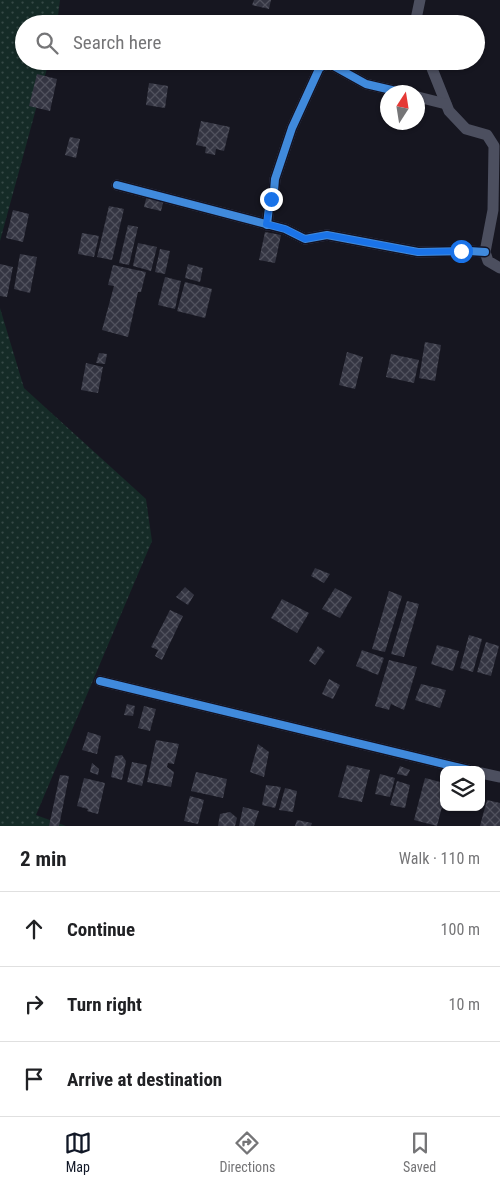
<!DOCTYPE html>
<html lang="en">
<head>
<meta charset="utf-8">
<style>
	body { margin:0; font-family:"Roboto Condensed",sans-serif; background:#f6f6f6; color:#202124 }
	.controls { position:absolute; right:15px; bottom:15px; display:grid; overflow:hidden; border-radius:10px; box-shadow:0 1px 4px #0004 }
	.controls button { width:45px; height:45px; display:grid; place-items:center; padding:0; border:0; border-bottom:1px solid #e0e0e0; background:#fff; color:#202124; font:25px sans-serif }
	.compass { position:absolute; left:380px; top:85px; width:45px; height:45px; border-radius:50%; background:#fff; box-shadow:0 1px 4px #0004; rotate:12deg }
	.stop { position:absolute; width:15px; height:15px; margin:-11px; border:4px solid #1a73e8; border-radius:50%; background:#fff }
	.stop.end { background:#1a73e8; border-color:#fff; box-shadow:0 1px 5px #0008 }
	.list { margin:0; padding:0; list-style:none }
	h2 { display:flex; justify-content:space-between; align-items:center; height:65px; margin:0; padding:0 20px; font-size:21px }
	h2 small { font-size:16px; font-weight:400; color:#757577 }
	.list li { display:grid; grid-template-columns:32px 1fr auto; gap:15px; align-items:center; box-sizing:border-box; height:75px; padding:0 20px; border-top:1px solid #e0e0e0 }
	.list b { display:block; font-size:19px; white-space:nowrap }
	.list em { font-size:16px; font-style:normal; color:#757577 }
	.icon { flex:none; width:28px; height:28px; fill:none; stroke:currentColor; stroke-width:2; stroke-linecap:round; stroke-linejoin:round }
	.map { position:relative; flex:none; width:500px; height:826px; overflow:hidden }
	.search { position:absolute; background:#fff; box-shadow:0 1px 4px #0004; left:15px; right:15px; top:15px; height:55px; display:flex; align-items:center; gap:12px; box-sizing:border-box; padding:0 18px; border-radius:28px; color:#757577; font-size:19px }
	.sheet { height:290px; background:#fff }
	nav { display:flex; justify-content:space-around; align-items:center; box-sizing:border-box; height:70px; border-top:1px solid #e0e0e0; background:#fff; font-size:14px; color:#757577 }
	nav a { display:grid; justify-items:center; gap:2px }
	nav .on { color:#111827 }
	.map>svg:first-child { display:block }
	.grass { fill:url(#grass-dots) }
	.building { fill:url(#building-cross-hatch) }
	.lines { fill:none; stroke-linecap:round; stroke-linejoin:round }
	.street { stroke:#4c4f5f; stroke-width:11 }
	.cycleway-casing { stroke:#121324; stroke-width:11 }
	.cycleway { stroke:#408adc; stroke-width:8 }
	.route { stroke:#1a73e8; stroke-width:6 }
</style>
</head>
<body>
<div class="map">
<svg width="500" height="826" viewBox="0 0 500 826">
	<defs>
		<pattern id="grass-dots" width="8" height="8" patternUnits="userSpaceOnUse" patternTransform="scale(1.25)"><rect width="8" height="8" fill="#152b27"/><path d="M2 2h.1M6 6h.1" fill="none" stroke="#364947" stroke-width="1.8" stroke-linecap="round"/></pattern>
		<pattern id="building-cross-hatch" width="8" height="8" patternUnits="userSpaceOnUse" patternTransform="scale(1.25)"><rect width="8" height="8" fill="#343542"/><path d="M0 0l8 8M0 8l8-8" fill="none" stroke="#51525e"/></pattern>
	</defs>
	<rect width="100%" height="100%" fill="#161620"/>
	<g class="grass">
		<path d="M0,0H60L57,24H24V61H49L0,241Z"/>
		<path d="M0,308L24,388L146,499L152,541L36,815L66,826H0Z"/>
	</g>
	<g class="building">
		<path d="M254,0H271L269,9L252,5Z"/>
		<path d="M37,74L57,79L50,111L29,106Z"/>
		<path d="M149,83L168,86L165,108L146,105Z"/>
		<path d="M201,121L230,127L224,151L216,149L215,155L205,153L206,147L196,145Z"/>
		<path d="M70,137L80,139L76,158L65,155Z"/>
		<path d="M147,195L164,199L161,211L144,207Z"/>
		<path d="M109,206L124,209L112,260L97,257Z"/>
		<path d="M13,210L29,214L23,242L6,238Z"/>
		<path d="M128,225L138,227L129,265L119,263Z"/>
		<path d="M265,232L281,235L275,263L259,260Z"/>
		<path d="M82,233L99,236L94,257L78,254Z"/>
		<path d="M138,243L157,247L151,271L133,266Z"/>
		<path d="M160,249L170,251L165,274L155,272Z"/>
		<path d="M20,254L37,257L30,293L14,289Z"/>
		<path d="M0,264L13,267L7,297L0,296Z"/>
		<path d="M188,264L203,268L200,282L185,278Z"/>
		<path d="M113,265L146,272L141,292H138L128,337L102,330L114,286L108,285Z"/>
		<path d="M165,277L181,281L175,309L158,305Z"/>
		<path d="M185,282L212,289L205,318L177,311Z"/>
		<path d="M425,342L441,345L435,381L419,378Z"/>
		<path d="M347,352L363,357L355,389L339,385Z"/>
		<path d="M99,353L107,354L105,364L96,363Z"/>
		<path d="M391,354L419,360L414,383L386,377Z"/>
		<path d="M86,363L103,367L98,393L81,390Z"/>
		<path d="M315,568L330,574L324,583L311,576Z"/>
		<path d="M185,587L194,595L188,605L176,597Z"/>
		<path d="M335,588L352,597L340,618L322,609Z"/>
		<path d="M389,591L402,596L385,652L372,649Z"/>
		<path d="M282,599L309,613L297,633L271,618Z"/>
		<path d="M407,601L419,604L404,657L391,654Z"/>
		<path d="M170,610L183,616L162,660L155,656L158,650L151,647Z"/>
		<path d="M469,635L482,639L473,672L460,668Z"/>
		<path d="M486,642L499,646L491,676L477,672Z"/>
		<path d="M437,645L459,651L453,671L431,664Z"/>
		<path d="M318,646L325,651L315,665L309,661Z"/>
		<path d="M362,650L384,658L378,675L356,666Z"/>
		<path d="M389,660L417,667L404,710L391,704L389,710L375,706Z"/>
		<path d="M329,679L340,685L333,699L322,694Z"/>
		<path d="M421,684L446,690L440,708L415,700Z"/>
		<path d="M127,704L135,706L133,716L124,715Z"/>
		<path d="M144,706L156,709L150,731L138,728Z"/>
		<path d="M88,732L101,736L97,754L82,750Z"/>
		<path d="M156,740L179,744L174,764L168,763L167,767L174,772L171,787L147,782Z"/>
		<path d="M258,744L269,752L264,777L250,772Z"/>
		<path d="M122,755L126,761L122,780L111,777L115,756Z"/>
		<path d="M132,762L147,765L142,786L127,782Z"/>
		<path d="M92,763L99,769L98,775L90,772Z"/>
		<path d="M347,765L370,770L362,802L338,797Z"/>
		<path d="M400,766L410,770L407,776L397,774Z"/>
		<path d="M196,772L227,779L223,798L191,791Z"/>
		<path d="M380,774L395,778L390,797L375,794Z"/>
		<path d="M60,775L69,776L59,826H49Z"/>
		<path d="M84,778L105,783L98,814L87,811L88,809L77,806Z"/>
		<path d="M425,778L444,783V799L437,826L414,820Z"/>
		<path d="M397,781L410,785L405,808L390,805Z"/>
		<path d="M266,785L281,787L275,808L262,805Z"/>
		<path d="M285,788L297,791L293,812L279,810Z"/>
		<path d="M190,796L204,800L198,824L184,821Z"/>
		<path d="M487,800L500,803V826H480Z"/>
		<path d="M243,807L259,811L254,826H239Z"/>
		<path d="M230,812L237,818L235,826H218L220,814Z"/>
		<path d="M297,820L312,823L311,826H295Z"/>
	</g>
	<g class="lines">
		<g class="street">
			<path d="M415,24L420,0"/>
			<path d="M429,61L449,111L466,129L487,135L494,146L493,210L485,252L488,261L500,268"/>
			<path d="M418,97L446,104"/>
			<path d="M117,185L285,229L305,239L327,235L418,252L469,251L485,252"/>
			<path d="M267,225L269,207L274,191L275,179L292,128L319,69L324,65L330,64L366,84L400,92"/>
			<path d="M100,681L469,770"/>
			<path d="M481,773L500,777"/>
		</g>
		<g class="cycleway-casing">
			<g id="cycleway">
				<path d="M117,185L285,229L305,239L327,235L418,252L469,251L485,252"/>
				<path d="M267,225L269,207L274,191L275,179L292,128L319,69L324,65L330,64L366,84L400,92"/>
				<path d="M100,681L469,770"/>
			</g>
		</g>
		<use href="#cycleway" class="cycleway"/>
	</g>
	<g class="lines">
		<path class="route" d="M271,199L266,224L285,229L305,239L327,235L418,252L461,251"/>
	</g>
</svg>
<div class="controls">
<button><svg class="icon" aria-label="layers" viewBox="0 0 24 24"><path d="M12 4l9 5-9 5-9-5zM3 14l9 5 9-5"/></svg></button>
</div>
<svg class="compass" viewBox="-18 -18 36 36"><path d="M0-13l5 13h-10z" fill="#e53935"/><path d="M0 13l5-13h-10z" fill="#757577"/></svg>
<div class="stop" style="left:461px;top:251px"></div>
<div class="stop end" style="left:271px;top:199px"></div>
<div class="search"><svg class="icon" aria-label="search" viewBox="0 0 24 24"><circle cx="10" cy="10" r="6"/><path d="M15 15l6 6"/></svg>Search here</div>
</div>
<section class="sheet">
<h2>2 min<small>Walk · 110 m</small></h2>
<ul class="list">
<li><svg class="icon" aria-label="ahead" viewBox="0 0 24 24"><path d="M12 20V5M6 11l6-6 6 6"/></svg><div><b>Continue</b></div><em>100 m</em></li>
<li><svg class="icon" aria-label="right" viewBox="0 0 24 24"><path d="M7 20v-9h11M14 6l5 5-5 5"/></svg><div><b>Turn right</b></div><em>10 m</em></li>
<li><svg class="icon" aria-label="arrive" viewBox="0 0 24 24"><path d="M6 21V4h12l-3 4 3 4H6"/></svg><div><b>Arrive at destination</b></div></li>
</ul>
</section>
<nav>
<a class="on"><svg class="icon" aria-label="map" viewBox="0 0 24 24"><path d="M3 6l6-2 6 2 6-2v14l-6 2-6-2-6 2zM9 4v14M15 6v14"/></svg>Map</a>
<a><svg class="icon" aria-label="directions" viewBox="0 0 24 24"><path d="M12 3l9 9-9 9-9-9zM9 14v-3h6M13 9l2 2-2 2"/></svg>Directions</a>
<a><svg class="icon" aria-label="saved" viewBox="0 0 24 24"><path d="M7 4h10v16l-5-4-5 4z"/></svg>Saved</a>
</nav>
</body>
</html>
